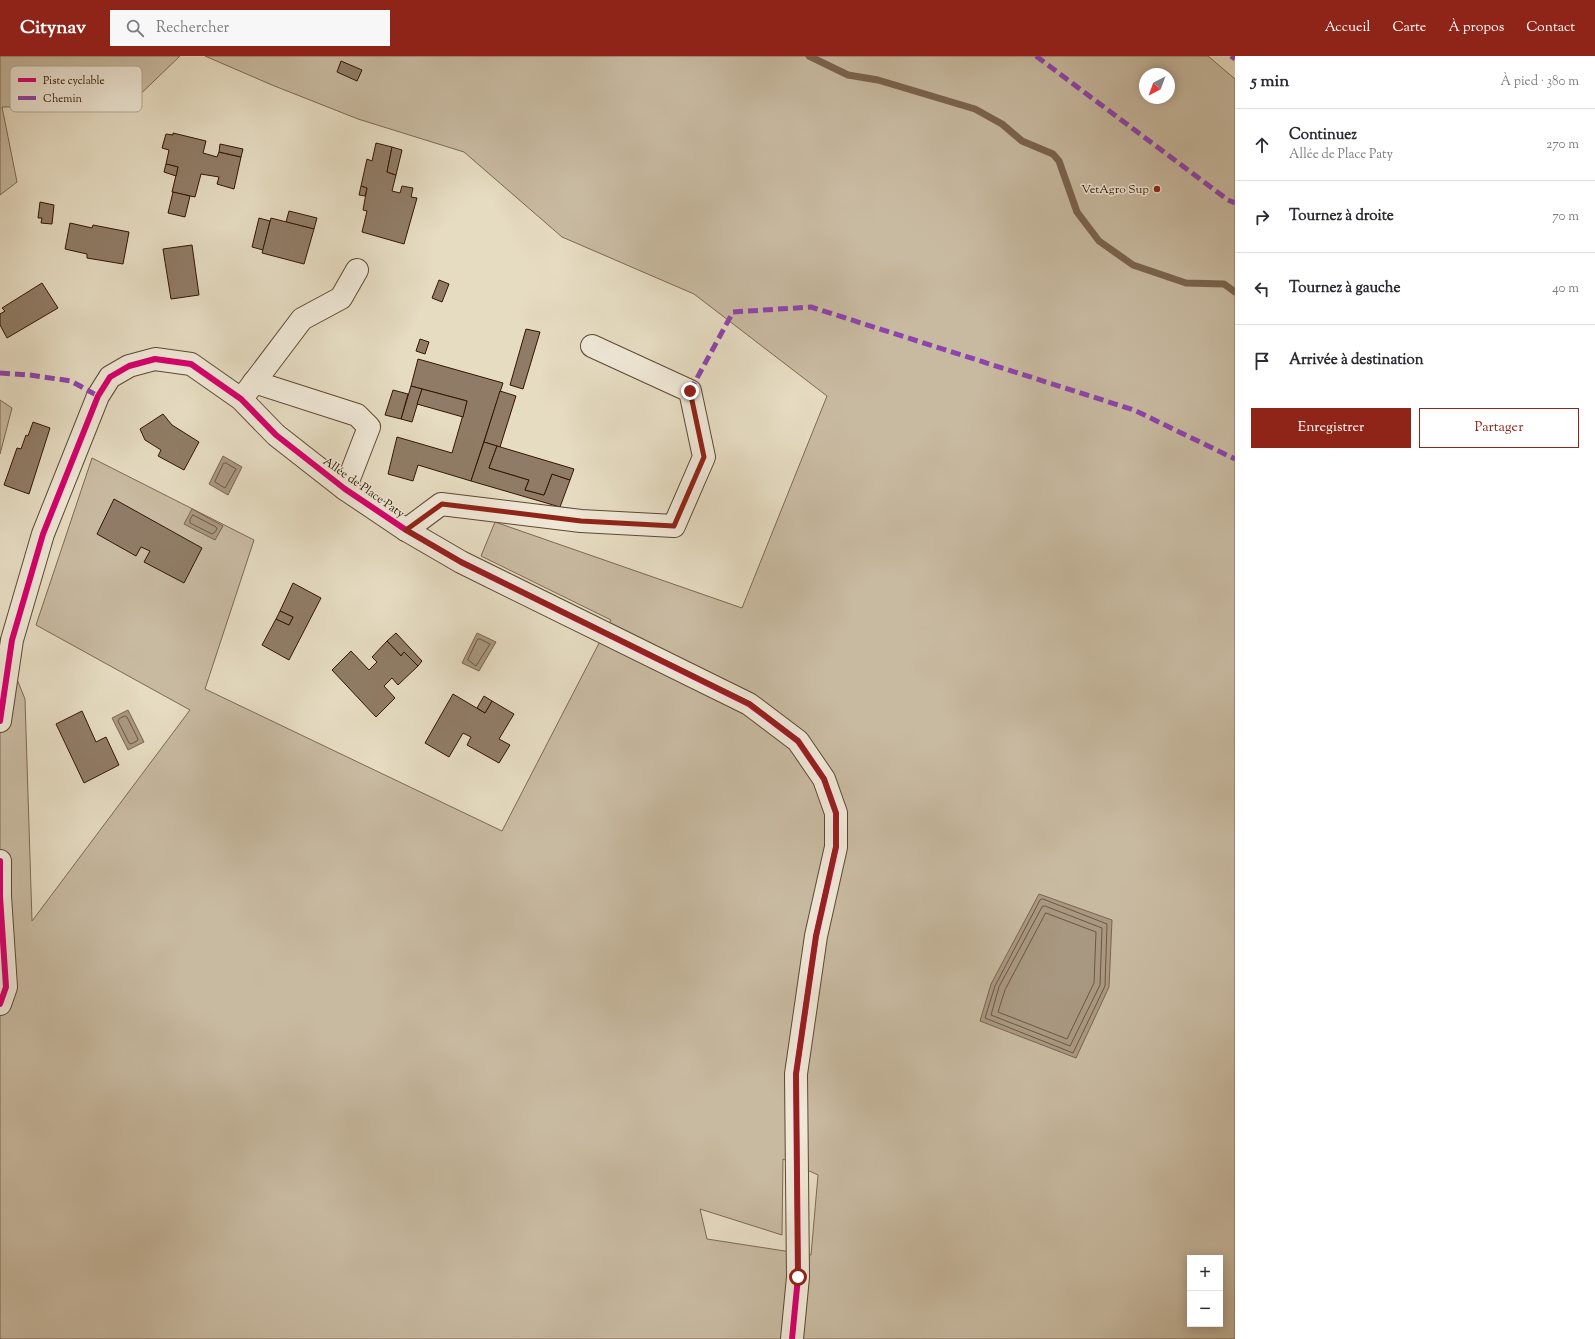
<!DOCTYPE html>
<html lang="fr">
<head>
<meta charset="utf-8">
<style>
	body { margin:0; font-family:"Sorts Mill Goudy",serif; background:#f7f7f7; color:#2b2b33 }
	.controls { position:absolute; right:12px; bottom:12px; display:grid; overflow:hidden; border-radius:0px; box-shadow:0 2px 10px #0003 }
	.controls button { width:36px; height:36px; display:grid; place-items:center; padding:0; border:0; border-bottom:1px solid #e1e1e2; background:#fff; color:#2b2b33; font:20px sans-serif }
	.compass { position:absolute; left:1139px; top:12px; width:36px; height:36px; border-radius:50%; background:#fff; box-shadow:0 2px 10px #0003; rotate:221deg }
	.stop { position:absolute; width:12px; height:12px; margin:-9px; border:3px solid #8f2418; border-radius:50%; background:#fff }
	.stop.end { background:#8f2418; border-color:#fff; box-shadow:0 1px 4px #0008 }
	.list { margin:0; padding:0; list-style:none }
	h2 { display:flex; justify-content:space-between; align-items:center; height:52px; margin:0; padding:0 16px; font-size:17px }
	h2 small { font-size:13px; font-weight:400; color:#7c7c81 }
	.list li { display:grid; grid-template-columns:26px 1fr auto; gap:12px; align-items:center; box-sizing:border-box; height:72px; padding:0 16px; border-top:1px solid #e1e1e2 }
	.list b { display:block; font-size:15px; white-space:nowrap }
	.list p { margin:0; font-size:13px; white-space:nowrap; color:#7c7c81 }
	.list em { font-size:13px; font-style:normal; color:#7c7c81 }
	.actions { display:flex; gap:8px; padding:12px 16px }
	.actions a { flex:1; padding:9px 0; border:1px solid #8f2418; border-radius:0px; text-align:center; font-size:14px; color:#8f2418 }
	.actions .main { background:#8f2418; color:#fff }
	.icon { flex:none; width:22px; height:22px; fill:none; stroke:currentColor; stroke-width:2; stroke-linecap:round; stroke-linejoin:round }
	.map { position:relative; flex:none; width:1235px; height:1283px; overflow:hidden }
	header { display:flex; align-items:center; gap:24px; box-sizing:border-box; height:56px; padding:0 20px; background:#8f2418; color:#fff }
	header strong { font-size:19px }
	nav { display:flex; gap:22px; margin-inline-start:auto; font-size:14px }
	.search { width:280px; height:36px; background:#f7f7f7; display:flex; align-items:center; gap:10px; box-sizing:border-box; padding:0 14px; border-radius:0px; color:#7c7c81; font-size:15px }
	main { display:flex }
	aside { flex:1; background:#fff }
	.map>svg:first-child { display:block }
	.green { fill:#c8baa1; stroke:#7e6852; fill-rule:evenodd }
	.water { fill:#a99881; stroke:#7a644e }
	.lines { fill:none; stroke-linecap:round; stroke-linejoin:round }
	.shore { stroke:#6e5642; stroke-width:1 }
	.stream { stroke:#7a644e; stroke-width:7 }
	.building { fill:#907c66; stroke:#331502 }
	.minor-casing { stroke:#604732; stroke-width:24 }
	.minor { stroke:#efe8d7; stroke-width:22 }
	.quiet { stroke:#8e44ad; stroke-width:5; stroke-dasharray:10 5; stroke-linecap:butt }
	.cycleway-casing { stroke:#efe8d7; stroke-width:8 }
	.cycleway { stroke:#d6006c; stroke-width:6 }
	.route { stroke:#8f2418; stroke-width:5 }
	.poi-dot { fill:#8f2418; stroke:#efe8d7; stroke-width:1.5 }
	.labels { text-anchor:middle; stroke-width:3; stroke-linejoin:round; paint-order:stroke }
	.poi-label { font-size:12px; fill:#331502; stroke:#efe8d7; text-anchor:end }
	.street-label { font-size:12px; fill:#331502; stroke:#efe8d7 }
	.key { fill:#efe8d7; stroke:#b7a997; stroke-width:1 }
	.key-label { font-size:11px; fill:#331502 }
</style>
</head>
<body>
<header>
<strong>Citynav</strong>
<div class="search"><svg class="icon" aria-label="search" viewBox="0 0 24 24"><circle cx="10" cy="10" r="6"/><path d="M15 15l6 6"/></svg>Rechercher</div>
<nav><a>Accueil</a><a>Carte</a><a>À propos</a><a>Contact</a></nav>
</header>
<main>
<div class="map">
<svg width="1235" height="1283" viewBox="0 0 1235 1283">
	<rect width="100%" height="100%" fill="#e6dcc2"/>
	<filter id="stains"><feTurbulence type="fractalNoise" baseFrequency=".005" numOctaves="4"/><feColorMatrix values="0 0 0 0 .2 0 0 0 0 .09 0 0 0 0 .02 0 0 0 .5 -.17"/></filter>
	<radialGradient id="worn" r=".72"><stop offset=".6" stop-color="#630" stop-opacity="0"/><stop offset="1" stop-color="#630" stop-opacity=".3"/></radialGradient>
	<g class="green">
		<path d="M0,0H180L128,50L2,51L17,126L0,139Z"/>
		<path d="M205,0H1208L1235,23V1283H0V581L25,643L32,865L190,654L36,569L92,402L254,484L205,633L502,775L611,564L481,500L495,466L742,552L827,340L694,238L562,181L464,96L358,63L272,29ZM1145,18H1169V42H1145ZM783,1103L818,1119L811,1199L707,1183L700,1153L782,1179ZM1190,1202H1220V1268H1190Z"/>
		<path d="M0,344L12,352L0,398Z"/>
	</g>
	<g class="water">
		<path d="M223,400L242,411L228,439L209,428Z"/>
		<path d="M192,453L223,470L215,484L184,468Z"/>
		<path d="M477,577L496,586L479,615L462,607Z"/>
		<path d="M128,654L144,686L128,694L112,662Z"/>
		<path d="M1039,838L1112,864L1109,931L1076,1002L980,965L991,928Z"/>
	</g>
	<g class="lines">
		<g class="shore">
			<path d="M224,407H226L236,413L225,432L215,426Z"/>
			<path d="M193,459L216,471L217,473L214,477L212,478L190,467V464Z"/>
			<path d="M478,583H480L490,588L476,610L468,604Z"/>
			<path d="M125,660L127,661L138,683L137,685L131,688L129,687L118,665L119,663Z"/>
			<path d="M1043,843L1107,868L1105,930L1073,997L985,962L995,930L1040,844Z"/>
			<path d="M1043,850H1045L1102,872L1100,929L1070,990L991,959L999,931Z"/>
			<path d="M1046,857L1096,876L1094,927L1067,983L998,956L1005,934Z"/>
		</g>
		<path class="stream" d="M809,0L848,19L878,24L975,53L1002,68L1022,85L1053,98L1059,105L1077,156L1099,185L1133,209L1186,227L1224,228L1235,236"/>
	</g>
	<g class="building">
		<path d="M341,5L362,14L357,25L337,16Z"/>
		<path d="M173,77L206,85L203,97L217,101L219,96L241,101L234,133L217,128L219,121L201,118L195,141L172,136L178,111L166,108L169,94L162,92L166,78L173,79Z"/>
		<path d="M376,87L392,91L387,116L396,119L392,135L400,137L402,130L413,132L411,141L417,142L404,188L362,176L367,155L363,154L367,132L361,130L367,103L372,105Z"/>
		<path d="M220,88L243,93L241,101L219,96Z"/>
		<path d="M392,91L402,94L396,119L387,116Z"/>
		<path d="M166,108L178,111L176,120L164,116Z"/>
		<path d="M361,130L367,132L365,140L359,139Z"/>
		<path d="M173,136L190,140L185,161L168,157Z"/>
		<path d="M40,146L54,149L52,168L41,167L42,162H38Z"/>
		<path d="M289,155L317,162L314,173L286,166Z"/>
		<path d="M259,162L270,165L263,194L252,191Z"/>
		<path d="M271,162L314,173L304,208L262,197Z"/>
		<path d="M70,167L92,172L93,169L129,176L123,208L87,202V198L65,193Z"/>
		<path d="M192,189L199,239L171,243L163,193Z"/>
		<path d="M439,224L449,228L442,246L432,242Z"/>
		<path d="M42,227L58,252L7,282L0,269V258L5,255L2,252Z"/>
		<path d="M526,273L540,276L523,333L510,329Z"/>
		<path d="M420,283L429,286L425,298L416,295Z"/>
		<path d="M418,303L503,327L471,425L418,409L413,425L388,418L397,381L452,397L467,345L411,330Z"/>
		<path d="M411,330L422,333L412,366L401,363Z"/>
		<path d="M422,333L467,345L463,361L417,348Z"/>
		<path d="M393,334L408,338L401,363L385,359Z"/>
		<path d="M500,335L516,340L500,391L484,386Z"/>
		<path d="M163,358L172,369L199,386L184,414L158,400L161,394L145,384L140,373Z"/>
		<path d="M33,366L50,372L29,438L4,429L17,392L21,393L26,379L28,380Z"/>
		<path d="M484,386L497,390L489,412L529,424L525,434L544,439L552,418L570,424L560,451L471,425Z"/>
		<path d="M497,390L574,413L570,424L552,418L544,439L525,434L529,424L489,412Z"/>
		<path d="M114,443L202,492L184,527L144,506L150,495L141,491L136,500L97,478Z"/>
		<path d="M293,527L321,542L289,604L262,589L276,563L289,569L293,561L280,555Z"/>
		<path d="M280,555L293,561L289,569L276,563Z"/>
		<path d="M396,577L422,605L418,610L404,596L401,600L387,585Z"/>
		<path d="M387,585L401,600L404,596L418,610L398,629L392,622L384,630L395,642L376,661L332,614L351,595L369,614L377,606L372,601Z"/>
		<path d="M453,638L485,657L492,645L514,658L499,683L510,689L499,707L467,689L471,681L463,677L449,701L425,687Z"/>
		<path d="M484,640L492,645L485,657L477,652Z"/>
		<path d="M82,655L96,686L106,681L119,709L84,727L56,668Z"/>
	</g>
	<g class="lines">
		<g class="minor-casing">
			<g id="minor">
				<path d="M254,326L357,359L369,371L345,433"/>
				<path d="M246,337L302,263L341,242L357,214"/>
				<path d="M406,474L441,448L581,465L674,470L704,401L690,335L592,290"/>
				<path d="M0,665L12,584L43,478L98,340L110,321L129,310L155,303L191,308L241,343L276,379L345,433L406,474L461,506L749,648L798,685L824,723L836,757V791L816,880L796,1018L798,1221L792,1283"/>
				<path d="M0,805V840L6,931L0,948"/>
			</g>
		</g>
		<use href="#minor" class="minor"/>
		<g class="quiet">
			<path d="M1036,0L1228,144L1235,147"/>
			<path d="M1231,0L1235,3"/>
			<path d="M0,317L30,319L71,325L98,340"/>
			<path d="M690,335L733,256L811,251L1134,354L1235,403"/>
		</g>
		<g class="cycleway-casing">
			<g id="cycleway">
				<path d="M0,665L12,584L43,478L98,340L110,321L129,310L155,303L191,308L241,343L276,379L345,433L406,474L461,506L749,648L798,685L824,723L836,757V791L816,880L796,1018L798,1221L792,1283"/>
				<path d="M0,805V840L6,931L0,948"/>
			</g>
		</g>
		<use href="#cycleway" class="cycleway"/>
	</g>
	<g class="lines">
		<path class="route" d="M690,335L704,401L674,470L581,465L442,448L406,474L461,506L750,648L798,685L824,723L836,757V790L816,880L796,1018L798,1221"/>
	</g>
	<circle class="poi-dot" cx="1157" cy="133" r="4"/>
	<g class="labels">
		<g class="poi-label">
			<text x="1149" y="137">VetAgro Sup</text>
		</g>
		<g class="street-label">
			<text transform="translate(364 431) rotate(35)" y="4">Allée de Place Paty</text>
		</g>
	</g>
	<rect x="10" y="10" width="132" height="46" rx="6" class="key"/>
	<rect x="18" y="22" width="18" height="4" fill="#d6006c"/>
	<rect x="18" y="40" width="18" height="4" fill="#8e44ad"/>
	<g class="key-label">
		<text x="43" y="28">Piste cyclable</text>
		<text x="43" y="46">Chemin</text>
	</g>
	<rect width="100%" height="100%" filter="url(#stains)"/>
	<rect width="100%" height="100%" fill="url(#worn)"/>
</svg>
<div class="controls">
<button>+</button>
<button>−</button>
</div>
<svg class="compass" viewBox="-18 -18 36 36"><path d="M0-13l5 13h-10z" fill="#e53935"/><path d="M0 13l5-13h-10z" fill="#7c7c81"/></svg>
<div class="stop" style="left:798px;top:1221px"></div>
<div class="stop end" style="left:690px;top:335px"></div>
</div>
<aside>
<h2>5 min<small>À pied · 380 m</small></h2>
<ul class="list">
<li><svg class="icon" aria-label="ahead" viewBox="0 0 24 24"><path d="M12 20V5M6 11l6-6 6 6"/></svg><div><b>Continuez</b><p>Allée de Place Paty</p></div><em>270 m</em></li>
<li><svg class="icon" aria-label="right" viewBox="0 0 24 24"><path d="M7 20v-9h11M14 6l5 5-5 5"/></svg><div><b>Tournez à droite</b></div><em>70 m</em></li>
<li><svg class="icon" aria-label="left" viewBox="0 0 24 24"><path d="M17 20v-9H6M10 6l-5 5 5 5"/></svg><div><b>Tournez à gauche</b></div><em>40 m</em></li>
<li><svg class="icon" aria-label="arrive" viewBox="0 0 24 24"><path d="M6 21V4h12l-3 4 3 4H6"/></svg><div><b>Arrivée à destination</b></div></li>
</ul>
<div class="actions"><a class="main">Enregistrer</a><a>Partager</a></div>
</aside>
</main>
</body>
</html>
